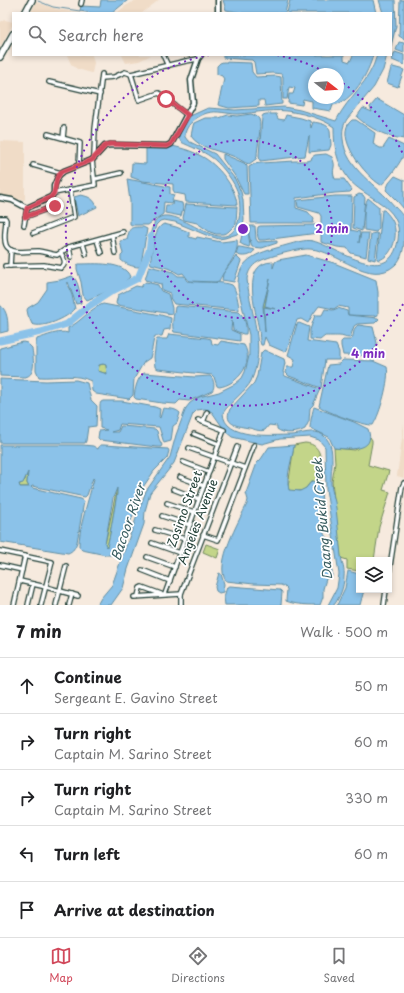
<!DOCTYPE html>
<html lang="en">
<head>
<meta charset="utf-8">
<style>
	body { margin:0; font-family:"Playpen Sans",sans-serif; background:#f2f2f2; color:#202124 }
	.controls { position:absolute; right:12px; bottom:12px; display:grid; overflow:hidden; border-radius:0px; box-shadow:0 2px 6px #0003 }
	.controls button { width:36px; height:36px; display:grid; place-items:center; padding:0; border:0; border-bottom:1px solid #e0e0e0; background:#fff; color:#202124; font:20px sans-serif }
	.compass { position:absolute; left:308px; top:68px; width:36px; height:36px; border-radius:50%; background:#fff; box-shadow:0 2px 6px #0003; rotate:107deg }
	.stop { position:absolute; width:12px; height:12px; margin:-9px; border:3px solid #d1495b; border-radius:50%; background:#fff }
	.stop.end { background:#d1495b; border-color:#fff; box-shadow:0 1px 4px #0008 }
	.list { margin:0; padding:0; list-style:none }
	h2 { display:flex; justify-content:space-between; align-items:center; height:52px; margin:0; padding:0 16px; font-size:17px }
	h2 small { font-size:13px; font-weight:400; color:#757577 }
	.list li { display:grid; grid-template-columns:26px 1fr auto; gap:12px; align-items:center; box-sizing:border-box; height:56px; padding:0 16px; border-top:1px solid #e0e0e0 }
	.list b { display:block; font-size:15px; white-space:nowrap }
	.list p { margin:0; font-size:13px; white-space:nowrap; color:#757577 }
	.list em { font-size:13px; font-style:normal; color:#757577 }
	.icon { flex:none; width:22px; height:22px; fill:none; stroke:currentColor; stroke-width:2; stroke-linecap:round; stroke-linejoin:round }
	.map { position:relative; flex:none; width:404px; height:605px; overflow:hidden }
	.search { position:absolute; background:#fff; box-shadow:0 2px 6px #0003; left:12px; right:12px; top:12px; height:44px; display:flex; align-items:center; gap:10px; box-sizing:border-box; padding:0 14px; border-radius:0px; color:#757577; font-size:15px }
	.sheet { height:332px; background:#fff }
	nav { display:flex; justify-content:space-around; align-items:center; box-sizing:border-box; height:56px; border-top:1px solid #e0e0e0; background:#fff; font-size:11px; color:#757577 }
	nav a { display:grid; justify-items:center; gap:2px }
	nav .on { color:#d1495b }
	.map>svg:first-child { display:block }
	.built { fill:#f0dcc7 }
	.green { fill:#c3d589; stroke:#71895e }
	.water { fill:#8bc2e9; stroke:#608da1; fill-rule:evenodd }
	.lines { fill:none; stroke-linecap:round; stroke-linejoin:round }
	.stream { stroke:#608da1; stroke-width:1 }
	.river { stroke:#8bc2e9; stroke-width:7 }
	.minor-casing { stroke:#1f3d34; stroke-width:6 }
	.tertiary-casing { stroke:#1f3d34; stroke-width:7 }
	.primary-casing { stroke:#1f3d34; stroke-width:8 }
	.minor { stroke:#fff; stroke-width:3.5 }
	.tertiary { stroke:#fff; stroke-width:4 }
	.primary { stroke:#fff; stroke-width:5.5 }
	.route { stroke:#d1495b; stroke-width:5 }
	.ring { fill:none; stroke:#7b2cbf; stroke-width:2; stroke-dasharray:2 4 }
	.labels { text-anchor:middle; stroke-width:3.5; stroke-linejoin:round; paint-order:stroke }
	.street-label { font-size:12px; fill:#1f3d34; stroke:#fff }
	.water-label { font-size:13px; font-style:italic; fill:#3a5e61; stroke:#fff }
	.centre { fill:#7b2cbf; stroke:#fff; stroke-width:2 }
	.ring-label { font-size:12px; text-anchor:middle; font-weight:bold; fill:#7b2cbf; stroke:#fff; stroke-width:3.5; stroke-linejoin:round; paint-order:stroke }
</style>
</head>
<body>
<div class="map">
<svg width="404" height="605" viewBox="0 0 404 605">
	<rect width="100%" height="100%" fill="#f6eade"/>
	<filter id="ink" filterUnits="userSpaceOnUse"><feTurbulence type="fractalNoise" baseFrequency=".025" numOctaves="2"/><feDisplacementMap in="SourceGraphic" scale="8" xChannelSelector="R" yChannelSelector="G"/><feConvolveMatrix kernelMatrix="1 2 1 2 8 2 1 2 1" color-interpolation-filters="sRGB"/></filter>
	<g filter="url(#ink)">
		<g class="built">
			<path d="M136,0H159L142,13H117L124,7Z"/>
			<path d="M36,2L57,9L80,13H31Z"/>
			<path d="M5,20L13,22V24L0,47V22Z"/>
			<path d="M67,55H92L94,63L92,73L77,69L71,64Z"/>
			<path d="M122,55H151L139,61L126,63Z"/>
			<path d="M0,141L25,142V200L0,197Z"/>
			<path d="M404,423V478L397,476Z"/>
		</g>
		<g class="green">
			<path d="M269,279L265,306L276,309L264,307V332L263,306Z"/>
			<path d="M104,364L106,365L107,374L98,371L99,365Z"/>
			<path d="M370,437L372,440V443L368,465L389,471L383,490L390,492L379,527L374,560H359V571L347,569V560L341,558L332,482L335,463L334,448L355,450L367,443Z"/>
			<path d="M305,443C325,444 321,467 320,482L312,481C309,483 308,486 305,489C301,492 296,490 291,491L289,490L288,487L294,445Z"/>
			<path d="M27,472L28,474L27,483L29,487H20L19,485L25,480Z"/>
			<path d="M117,488L118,490L110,534L107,547L105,544Z"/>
			<path d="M206,544L220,549L217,558L203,552Z"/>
		</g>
		<g class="water">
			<path d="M101,0H128L112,13H91L80,11L81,6L100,7Z"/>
			<path d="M223,0H288L285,13H243L226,10Z"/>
			<path d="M290,0H373L376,13H287Z"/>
			<path d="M379,0H395L396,26L391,46V13H383Z"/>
			<path d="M400,0H404V39L399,36Z"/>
			<path d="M399,42L404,43V53L396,50Z"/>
			<path d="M395,52L404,55V65L392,60Z"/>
			<path d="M223,55H344V60L350,62L353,55H373C369,72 352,103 333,105L331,111L312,108V101L303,99L302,105L288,103L289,94H293L295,88L289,87L287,99H283V77L282,74L273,73L256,74L254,62L252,60L224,58H223ZM314,74H338V98H314Z"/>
			<path d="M377,55H387L383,70L374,87L347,119C343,126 342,130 343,139C346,170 377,184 395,207C398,210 403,215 404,219C404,225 404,234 404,240C404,248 402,259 395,265C370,288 337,250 310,249C300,248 266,257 258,262C251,266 248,272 247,279C250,313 267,347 251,381C247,390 229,403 223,413C224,440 272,435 291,435C300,435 314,428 323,435C333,443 332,454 332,466C331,472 331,478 331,484C332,492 335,500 336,508C338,524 339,540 341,556C342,563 345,570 344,577C344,587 340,597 334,605H328L337,588L339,574L326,489L325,447L319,440L310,437L280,439L262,444L232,437L226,432L212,412L205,409L197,410L193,414L174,463L150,493L145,511L144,524L128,569L123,588L111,605H97L101,598L112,585L146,491L170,457L176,435L186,408L190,403L199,397L219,392L235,384L242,378L245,372L249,356V335L238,288C236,256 263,252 287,245C295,243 305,239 313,241C339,248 390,289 398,240C404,204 363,199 348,178C336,161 334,147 334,127C323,119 306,114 293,112C275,108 256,113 238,114C227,114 217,110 207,113C197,116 184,126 185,137L188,141L215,154L235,179L241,192L243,200L244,219L243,226L237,234L225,238L219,239L206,235L175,222L164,220L160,221L156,225L151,244L149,243C150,234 153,217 164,216C182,214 207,239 225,236C243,232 242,201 236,188C232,179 219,162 211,157C203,151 191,147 181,142L179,138V135L188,117L208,108L235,110L284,107L300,110L336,121C349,95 369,84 377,55Z"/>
			<path d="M223,62L251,63L252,72L256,77L276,76L281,77L282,104L265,106L264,100H259V106L229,108L218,105L224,79L222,76L217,74V66L220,63Z"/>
			<path d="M393,67L404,70L398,87L387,83L391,68Z"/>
			<path d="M377,99L404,115V139C387,137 370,129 357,117L358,115L363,108L372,112L370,107Z"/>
			<path d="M251,114C254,115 257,116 259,119C262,126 257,148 257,156L256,159L249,164C244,163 240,159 235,157C222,151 199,149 191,136L193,126L194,123L205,118H219L228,115L237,116Z"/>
			<path d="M266,114H276L278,119L284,120L286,115L301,118L310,121L311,128L313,122C319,123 328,124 330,130L331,145L329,150L309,152V136L305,156L260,161L259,156L262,117L263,115Z"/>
			<path d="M352,120H356L375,133L373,144L380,148H383L389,139L404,146C404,148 404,151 404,153C403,160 387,181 381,185C366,177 332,135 352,120Z"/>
			<path d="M172,146C182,148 192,151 201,156C217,164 236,187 237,205L186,202L185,195L175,193L173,190V184L142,181L131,177L132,163L146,164V148Z"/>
			<path d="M223,154L244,163L247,166L248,194H244L235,176L223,159Z"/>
			<path d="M326,154L332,157C333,160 335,164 334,167C333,172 333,174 335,179H344L352,190L350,192L335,193L296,198V208L308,212L314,219L313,223H251L249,167L254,164L261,163L295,161H306L311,160L312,157L315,155Z"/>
			<path d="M395,176L404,180V209L398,202L386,190L389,183Z"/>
			<path d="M127,179L170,187V194L174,195L171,203L164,202L163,214L148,225H132L130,224V201Z"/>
			<path d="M359,194L363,195L365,198L362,231L353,228L354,197Z"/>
			<path d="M81,195C90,197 94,199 97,207L78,216L74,197Z"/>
			<path d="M335,196H352L351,230L360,232L359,243L361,233H369L366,257L351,253L347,248L337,247L321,242V216L319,213L298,207L297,201L298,200Z"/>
			<path d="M368,198L379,207V228L376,232L364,230C364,221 363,206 368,198Z"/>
			<path d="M173,201L182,203L183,208L181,216L165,213L166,205H172Z"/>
			<path d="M186,204L237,207L236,224L228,232L223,234H216L210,232L197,223L184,220L183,218Z"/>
			<path d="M382,210H384C388,214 393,220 394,225C398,238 392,256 379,260L377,259Z"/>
			<path d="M164,224L176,227L189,232V237L196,239L197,237L221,242L237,240C240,254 225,268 219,281L215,282L189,281L183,273L179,274L171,269L151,264L150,262C153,252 153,228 164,224Z"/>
			<path d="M247,224L250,245L249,247L243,245L240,243L242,235Z"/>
			<path d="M314,225H318V233L264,240H259C257,236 257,231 258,227L260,226Z"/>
			<path d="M250,226H255L256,239L258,242L277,241V243L262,248L252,247L249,235Z"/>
			<path d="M143,227L147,229L141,264L139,267C133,267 125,264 121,260V256L123,254L120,241L127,240C130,227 129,227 143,227Z"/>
			<path d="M376,233L378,234V236L375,260L368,258L371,234Z"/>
			<path d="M238,247H240L255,250C251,256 242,258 236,254Z"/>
			<path d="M306,255L334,263L376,280L378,292V315L375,316L348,315V308L338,306L334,309L319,306L313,314L308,323L301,319L297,320L287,350L285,352L269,345L265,337L263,345H261C259,340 260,335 259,330C256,311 240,262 273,262V268L275,262L278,260ZM270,279L265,306L276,309L264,307L265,332L263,306Z"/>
			<path d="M236,256L241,261L234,282L222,280L223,274Z"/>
			<path d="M79,264C94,264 125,261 130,277L120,286L87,300L83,295L81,282L77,269V265Z"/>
			<path d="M149,266L173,272L178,276H184L187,281C198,283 224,281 232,285C236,288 239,305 239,310L174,304L170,298V293L162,290L161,284L145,280Z"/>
			<path d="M72,276C79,280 80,295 81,303L76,304L68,282L67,284L72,295L75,309C67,318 43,329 32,324L28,315L27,310L28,308L38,302L47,289V282L60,280Z"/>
			<path d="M146,282L158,285L161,291L168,294L172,308V314L117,305L116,303L118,295L136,286L141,287L143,284Z"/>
			<path d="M103,304L161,315L171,318L170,329L164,330L162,336H155L154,338L151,354L150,358L144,362L134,379L133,395L129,399L96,394L92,391L91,381C76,373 57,378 39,377L36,370V343L37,339C46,336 60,330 68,333V328C81,322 89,309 103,304ZM103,364L106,365L107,374L98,371L99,365Z"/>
			<path d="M0,305C8,311 8,322 8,331L0,333Z"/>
			<path d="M177,306L239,312C245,317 247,326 246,334H243L233,330L232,320L231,330L240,334V341L174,332C171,326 174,314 175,307Z"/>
			<path d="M338,308L347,311L348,315L378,318L379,319L375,323L357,324L354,326L350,338C345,338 343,336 339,336C338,336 326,336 325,336C323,337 322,339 320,340L310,339V330L315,315H322L325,309L333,310Z"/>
			<path d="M299,323L309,327L307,341L336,345L339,352V360H325L321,388L289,376L286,373L287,367H293L295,359L288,355L297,324Z"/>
			<path d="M358,325L373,327L377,343L374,356L343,355L341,346V342L343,340H351C355,335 352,329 358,325Z"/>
			<path d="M169,334L207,338L211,339L212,344L218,345L221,341L244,345C255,363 237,385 219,387L217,386L214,377L212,375L158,369L155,367L154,357L156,341L157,339H167Z"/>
			<path d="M23,342L27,343L32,348C33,357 37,375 25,377L0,376V348Z"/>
			<path d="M264,350L284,359L285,363L283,372L285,376L320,389L313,405L310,408L309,421L305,429C298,433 284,435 277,429V426L269,425L265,430C259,432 255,429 249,428C238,426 223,425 230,409L254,383L257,376L261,353Z"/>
			<path d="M343,360L373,361L387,367C390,379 380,414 373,425C365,426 326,412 319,406L328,365L339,364Z"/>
			<path d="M144,373L195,377L210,376L212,378C214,382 215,387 212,391L189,401L180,400L176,404L162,403L136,399L134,397C135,389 137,378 144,373Z"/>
			<path d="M0,379L46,381L76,380L87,383L91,400L97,406L96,426L88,427L86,441L85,443H0Z"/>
			<path d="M103,401H122L155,407L160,409L159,417L160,418L163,408C169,409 175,408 180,413L177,423L173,426L171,441L164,443L159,427L120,424L118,430L111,432H118L121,426H122L155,429L157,431L159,439L162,445L161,447H157L100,440L98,438L99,431L107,430L100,428V404L101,402Z"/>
			<path d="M314,407L354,422L368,429C377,453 347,449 334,448L329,437L310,428C310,424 313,409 314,407Z"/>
			<path d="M0,445H83L93,446L98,449L100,445H104L168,449L169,451L167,458L154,471L141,490L132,518L118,552L116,555H106L82,550L79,547C78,530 89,498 94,479L93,478L87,495L85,497L32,486L31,487L32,488L81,499L84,501L77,542C75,548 73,551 68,553L0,542ZM28,472L27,483L29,487H20L19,484L23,483ZM117,488V494L110,534L107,547L105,544L113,498Z"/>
			<path d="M294,445C293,459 285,475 289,490L300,491L306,488L312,481L320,482L323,513V525L324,534L329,542L328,566L332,570V577L326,579L323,589V597L320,605C309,605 296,605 286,601L287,589L285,587L281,585L254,584L226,581C214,564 239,521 247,504L248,500L246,493L257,463L261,459L269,447Z"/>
			<path d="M348,571L359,574V590H364L360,605H337L345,588Z"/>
			<path d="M219,573L221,574L224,584L223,592L219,593L216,591L215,587Z"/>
			<path d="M230,586L280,590L282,592L281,605H225L224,597L227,587Z"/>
		</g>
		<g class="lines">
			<path class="stream" d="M38,1L53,7L80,11"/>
			<path class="river" d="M0,341L41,332L67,324L89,306L112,291L138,278L149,251L151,236"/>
			<g class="minor-casing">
				<g id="minor">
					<path d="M81,4L82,0"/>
					<path d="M163,55L168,66"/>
					<path d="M102,78L114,77L125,72L131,74"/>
					<path d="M49,82L100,94"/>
					<path d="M187,115L159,93L139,100L131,74L186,61L198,59"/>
					<path d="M48,134L80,143L79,165"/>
					<path d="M63,138L64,128"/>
					<path d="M94,156L95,129L102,74"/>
					<path d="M33,165L61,173"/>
					<path d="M95,179L121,173"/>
					<path d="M54,193L95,185L92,160"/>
					<path d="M25,217L55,206"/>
					<path d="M0,218H5L6,220C6,228 3,237 6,245C10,255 29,251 38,251C45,252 50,254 57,255L69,247L123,232"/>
					<path d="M24,225L27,208"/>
					<path d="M33,233L74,217L70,190"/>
					<path d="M112,235L115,253"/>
					<path d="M97,240L101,253"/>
					<path d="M83,244L86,254"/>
					<path d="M69,247L71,257"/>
					<path d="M5,266L44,265L61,268C67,264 64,258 61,253"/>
					<path d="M10,266L11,250"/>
					<path d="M203,422L207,412"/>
					<path d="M194,434L219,444"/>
					<path d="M189,448L245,468"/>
					<path d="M183,462L209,472"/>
					<path d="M180,477L204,486"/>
					<path d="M173,489L199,499"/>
					<path d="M167,503L194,512"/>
					<path d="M162,516L190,525"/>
					<path d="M155,530L185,539"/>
					<path d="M203,535L218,540L254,445"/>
					<path d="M152,543L180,553"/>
					<path d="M0,551L52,562L41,605"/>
					<path d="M147,557L175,567"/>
					<path d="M0,565L22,570"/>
					<path d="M142,570L170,581"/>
					<path d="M389,573L402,487L404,483"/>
					<path d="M20,581L46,587L78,596"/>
					<path d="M165,594L224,430L198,420"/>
					<path d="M138,596L140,588L142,587L161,594"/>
					<path d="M134,597L181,594"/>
					<path d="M14,605L25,556"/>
					<path d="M28,605L33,584"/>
					<path d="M56,605L66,566"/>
					<path d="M69,605L72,594"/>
					<path d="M181,605V594L237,447"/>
					<path d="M384,605L386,590"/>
				</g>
			</g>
			<g class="tertiary-casing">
				<g id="tertiary">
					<path d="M218,13V0"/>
					<path d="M0,198L12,200L27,208L51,197L54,193V186L59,175L64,171L92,160L105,146L110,145L167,146L171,144L193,103L191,80L198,59L201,55"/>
				</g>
			</g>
			<g class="primary-casing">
				<g id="primary">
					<path d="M25,13L32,0"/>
					<path d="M0,57L13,34"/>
				</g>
			</g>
			<use href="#minor" class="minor"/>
			<use href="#tertiary" class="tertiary"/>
			<use href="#primary" class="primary"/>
		</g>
	</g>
	<g class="lines" filter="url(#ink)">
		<path class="route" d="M55,206L25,217L27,208L51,197L54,193L57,178L61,172L87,162L92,160L105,146L110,144L167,146L171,144L188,115L166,99"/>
	</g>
	<g class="ring">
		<circle cx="243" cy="229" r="89"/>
		<path d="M403 304A177 177 0 1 1 209 55M277 55A177 177 0 0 1 327 73M338 80A177 177 0 0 1 403 154"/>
	</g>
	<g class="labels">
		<g class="street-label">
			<text transform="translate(185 509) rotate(-70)" y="4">Zosimo Street</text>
			<text transform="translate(198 522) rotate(-69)" y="4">Angeles Avenue</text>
		</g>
		<g class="water-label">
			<text transform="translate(322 519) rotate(-95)" y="5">Daang Bukid Creek</text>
			<text transform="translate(128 522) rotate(-71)" y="5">Bacoor River</text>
		</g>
	</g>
	<circle cx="243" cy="229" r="6" class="centre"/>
	<g class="ring-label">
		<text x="332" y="233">2 min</text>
		<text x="368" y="358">4 min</text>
	</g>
</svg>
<div class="controls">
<button><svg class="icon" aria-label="layers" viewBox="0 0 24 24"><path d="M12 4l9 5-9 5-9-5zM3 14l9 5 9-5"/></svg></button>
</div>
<svg class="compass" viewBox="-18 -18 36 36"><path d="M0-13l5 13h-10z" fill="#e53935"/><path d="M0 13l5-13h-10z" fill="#757577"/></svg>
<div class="stop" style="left:166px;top:99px"></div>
<div class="stop end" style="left:55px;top:206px"></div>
<div class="search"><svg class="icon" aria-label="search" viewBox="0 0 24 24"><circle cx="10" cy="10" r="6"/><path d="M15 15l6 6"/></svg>Search here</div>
</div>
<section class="sheet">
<h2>7 min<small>Walk · 500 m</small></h2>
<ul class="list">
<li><svg class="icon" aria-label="ahead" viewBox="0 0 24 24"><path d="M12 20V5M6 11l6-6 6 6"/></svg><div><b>Continue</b><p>Sergeant E. Gavino Street</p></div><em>50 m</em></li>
<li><svg class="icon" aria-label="right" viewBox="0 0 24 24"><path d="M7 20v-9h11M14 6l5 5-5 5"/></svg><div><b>Turn right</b><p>Captain M. Sarino Street</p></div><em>60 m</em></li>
<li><svg class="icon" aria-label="right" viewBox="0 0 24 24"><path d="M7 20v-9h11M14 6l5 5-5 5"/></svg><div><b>Turn right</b><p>Captain M. Sarino Street</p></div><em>330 m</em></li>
<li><svg class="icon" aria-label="left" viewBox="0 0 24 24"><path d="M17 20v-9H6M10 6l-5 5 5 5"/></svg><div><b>Turn left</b></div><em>60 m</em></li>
<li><svg class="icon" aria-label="arrive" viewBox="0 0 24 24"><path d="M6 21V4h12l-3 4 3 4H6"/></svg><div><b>Arrive at destination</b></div></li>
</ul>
</section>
<nav>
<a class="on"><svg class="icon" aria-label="map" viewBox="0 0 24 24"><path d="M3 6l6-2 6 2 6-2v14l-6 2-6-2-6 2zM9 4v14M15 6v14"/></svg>Map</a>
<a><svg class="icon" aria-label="directions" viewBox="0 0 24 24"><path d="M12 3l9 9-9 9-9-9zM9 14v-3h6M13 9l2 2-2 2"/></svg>Directions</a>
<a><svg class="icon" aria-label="saved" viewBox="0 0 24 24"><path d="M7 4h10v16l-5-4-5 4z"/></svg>Saved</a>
</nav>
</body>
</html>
